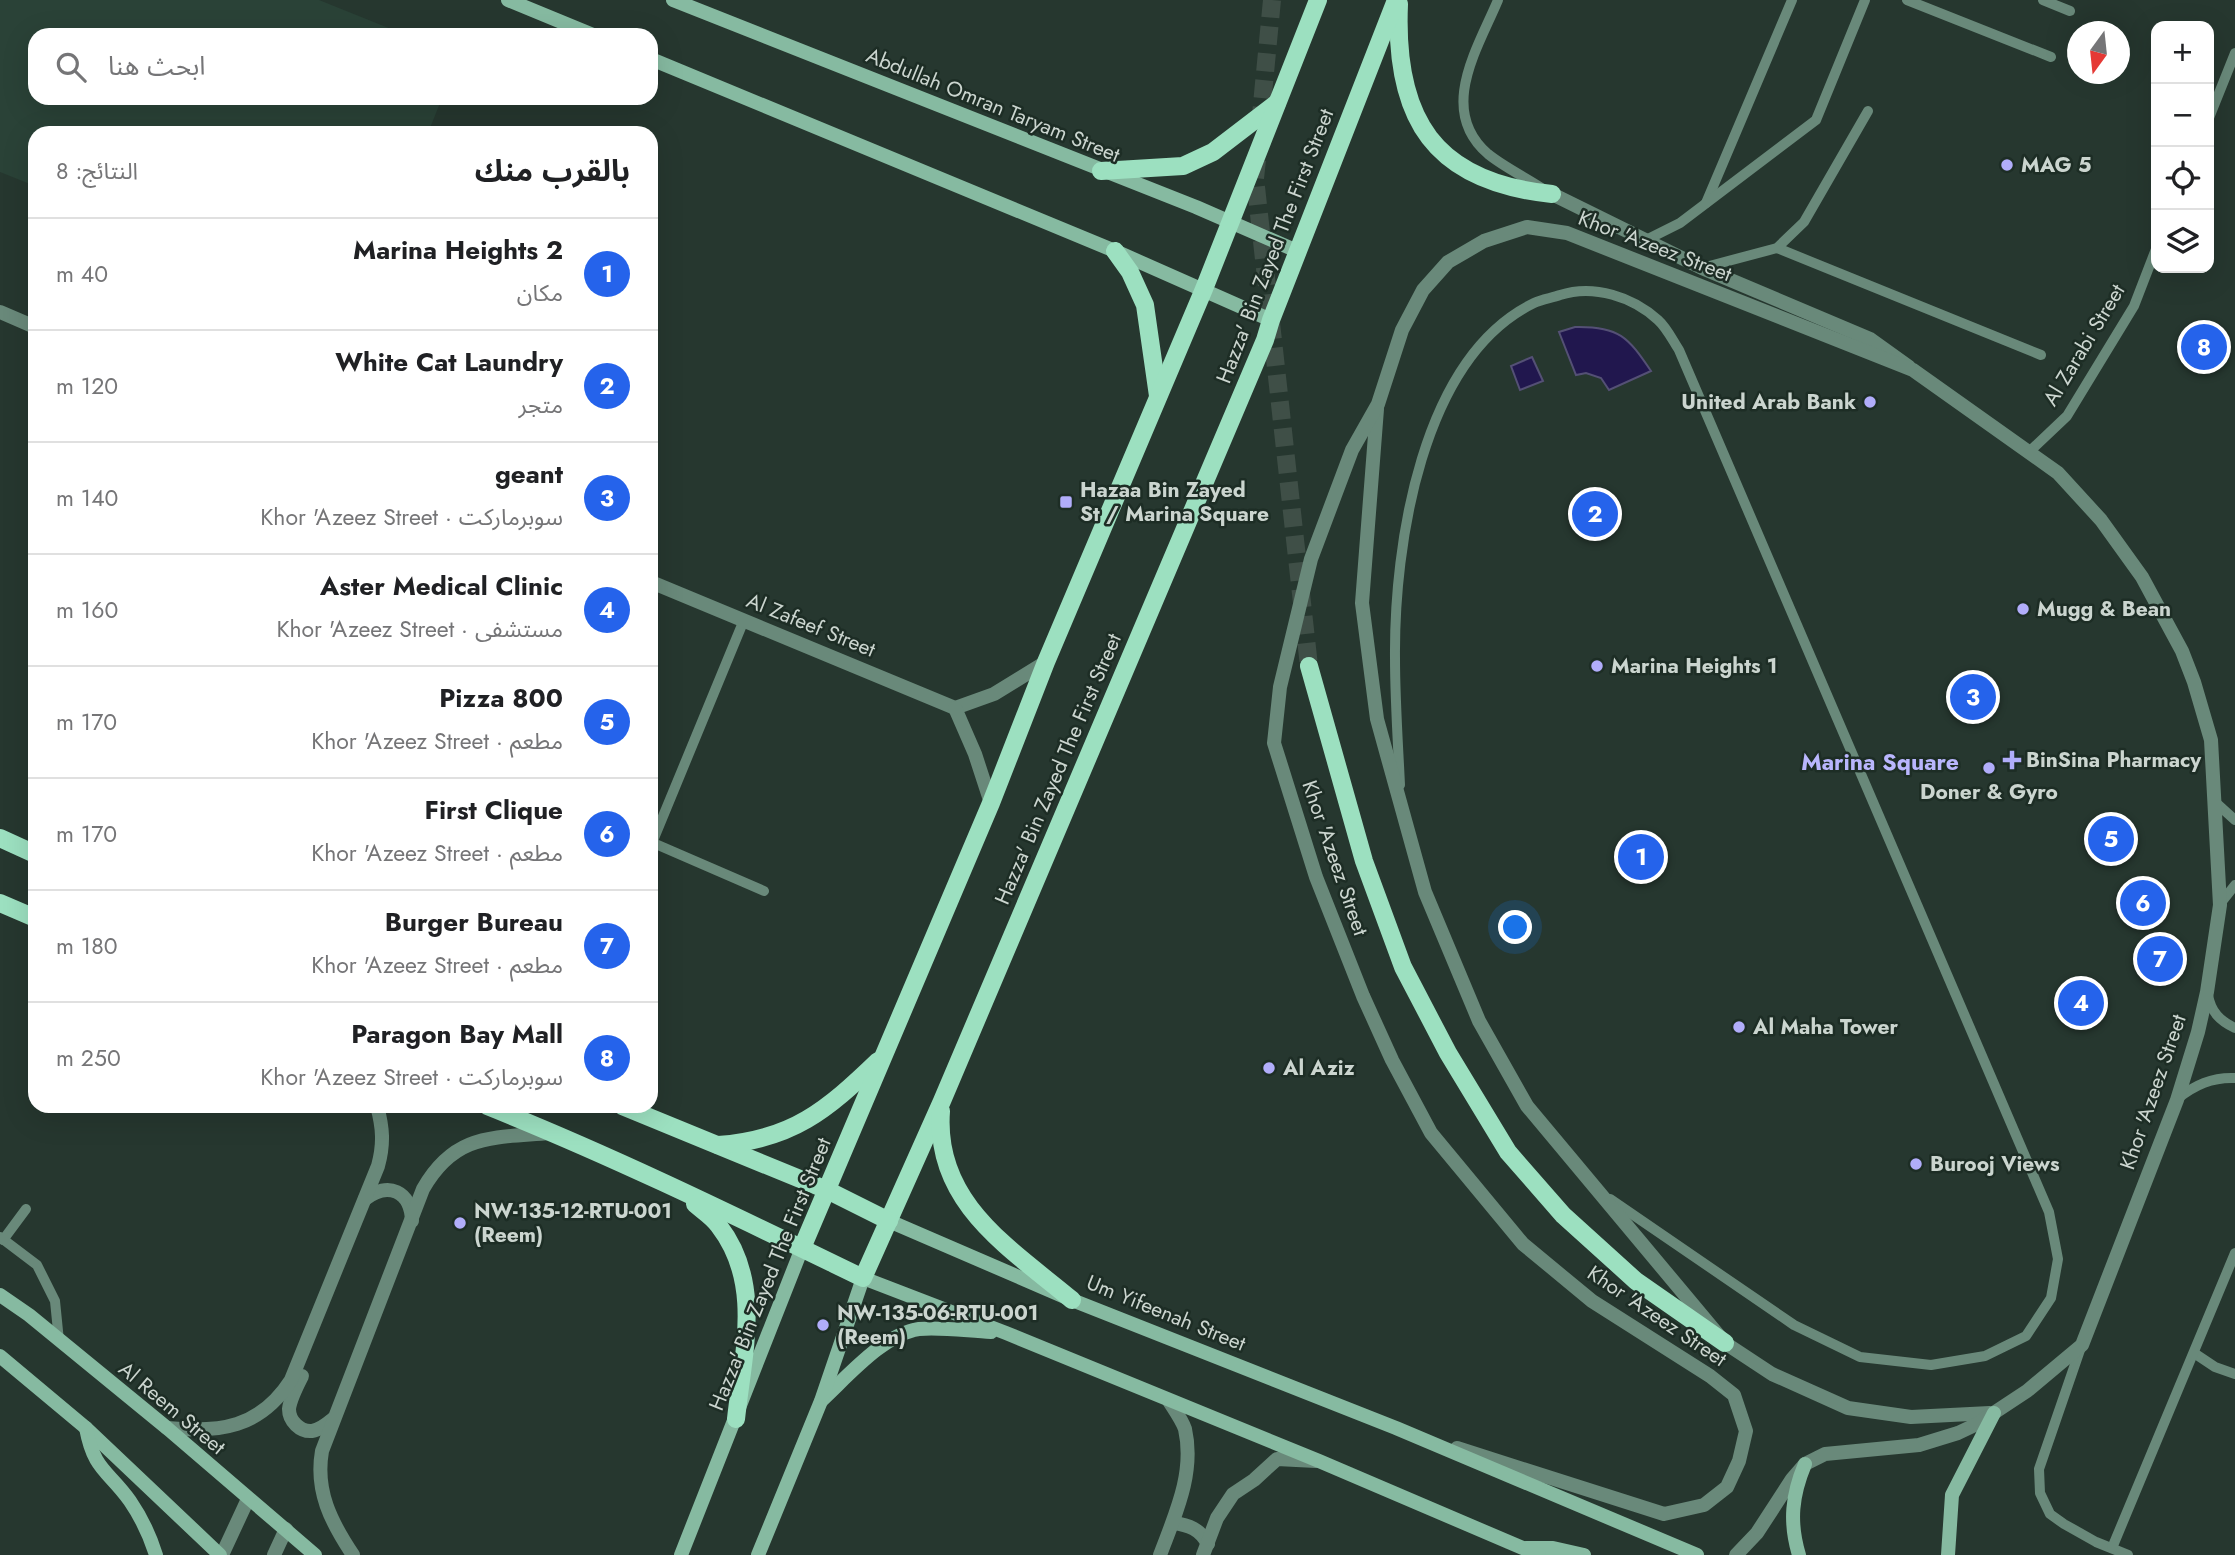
<!DOCTYPE html>
<html lang="ar">
<head>
<meta charset="utf-8">
<style>
	body { margin:0; font-family:Jost,"Noto Sans Arabic",sans-serif; background:#f2f2f2; color:#202124; direction:rtl }
	.controls { position:absolute; right:21px; top:21px; display:grid; overflow:hidden; border-radius:14px; box-shadow:0 7px 28px #0002 }
	.controls button { width:63px; height:63px; display:grid; place-items:center; padding:0; border:0; border-bottom:2px solid #e0e0e0; background:#fff; color:#202124; font:35px sans-serif }
	.compass { position:absolute; left:2067px; top:21px; width:63px; height:63px; border-radius:50%; background:#fff; box-shadow:0 7px 28px #0002; rotate:195deg }
	.you { position:absolute; left:1516px; top:928px; width:24px; height:24px; margin:-18px; border:5px solid #fff; border-radius:50%; background:#1a73e8; box-shadow:0 0 0 10px #1a73e833 }
	.badge { display:grid; place-items:center; width:46px; height:46px; border-radius:50%; background:#2563eb; color:#fff; font-size:23px; font-weight:700 }
	.pin { position:absolute; translate:-50% -50%; border:4px solid #fff; box-shadow:0 2px 7px #0006 }
	.list { margin:0; padding:0; list-style:none }
	h2 { display:flex; justify-content:space-between; align-items:center; height:91px; margin:0; padding:0 28px; font-size:30px }
	h2 small { font-size:23px; font-weight:400; color:#757577 }
	.list li { display:grid; grid-template-columns:46px 1fr auto; gap:21px; align-items:center; box-sizing:border-box; height:112px; padding:0 28px; border-top:2px solid #e0e0e0 }
	.list b { display:block; font-size:26px; white-space:nowrap }
	.list p { margin:0; font-size:23px; white-space:nowrap; color:#757577 }
	.list em { font-size:23px; font-style:normal; color:#757577 }
	.icon { flex:none; width:38px; height:38px; fill:none; stroke:currentColor; stroke-width:2; stroke-linecap:round; stroke-linejoin:round }
	.map { position:relative; flex:none; width:2235px; height:1555px; overflow:hidden; direction:ltr }
	.search { position:absolute; background:#fff; box-shadow:0 7px 28px #0002; left:28px; top:28px; width:630px; height:77px; display:flex; align-items:center; gap:18px; box-sizing:border-box; padding:0 24px; border-radius:21px; color:#757577; font-size:26px }
	.panel { position:absolute; background:#fff; box-shadow:0 7px 28px #0002; left:28px; top:126px; width:630px; height:987px; border-radius:21px; direction:rtl }
	.map>svg:first-child { display:block }
	.built { fill:#2a4237 }
	.water { fill:#21174e; stroke:#545075; stroke-width:2 }
	.lines { fill:none; stroke-linecap:round; stroke-linejoin:round }
	.primary-tunnel { stroke:#3f4f47; stroke-width:18; stroke-dasharray:18 9; stroke-linecap:butt }
	.service { stroke:#69897a; stroke-width:10 }
	.minor { stroke:#69897a; stroke-width:14 }
	.tertiary { stroke:#69897a; stroke-width:14 }
	.secondary { stroke:#86baa1; stroke-width:14 }
	.primary { stroke:#9ce0c0; stroke-width:18 }
	.poi-dot { fill:#b1adfa; stroke:#1d2d25; stroke-width:2.5 }
	.labels { text-anchor:middle; stroke-width:5; stroke-linejoin:round; paint-order:stroke }
	.street-label { font-size:21px; fill:#cbd5cf; stroke:#1d2d25 }
	.poi-label { font-size:21px; font-weight:bold; fill:#cbd5cf; stroke:#1d2d25; text-anchor:start }
	.neighbourhood-label { font-size:23px; font-weight:bold; fill:#b9b6fd; stroke:#1d2d25 }
</style>
</head>
<body>
<div class="map">
<svg width="2235" height="1555" viewBox="0 0 2235 1555">
	<rect width="100%" height="100%" fill="#26372f"/>
	<path class="built" d="M0,0H319L406,35H35V98H442L428,133H35V186L0,172Z"/>
	<g class="water">
		<path d="M1575,327C1619,326 1628,337 1651,371L1609,390L1601,378L1586,373L1576,375L1559,332Z"/>
		<path d="M1532,357L1543,381L1520,390L1511,366Z"/>
	</g>
	<g class="lines">
		<g class="primary-tunnel">
			<path d="M1260,125L1272,0"/>
			<path d="M1257,160L1255,178L1309,666"/>
		</g>
		<g class="service">
			<path d="M1498,0C1478,48 1437,110 1488,154C1504,167 1525,177 1543,189"/>
			<path d="M1907,0L2051,57"/>
			<path d="M2043,0L2070,11"/>
			<path d="M2209,118L2235,53"/>
			<path d="M1706,203L1792,0"/>
			<path d="M1644,241L1680,223L1816,120L1865,0"/>
			<path d="M1777,248L2041,355"/>
			<path d="M1702,268L1777,248L1804,222L1868,111"/>
			<path d="M2030,451L2067,416L2134,306L2156,249"/>
			<path d="M1400,785C1398,743 1395,700 1395,658C1394,546 1421,358 1534,303C1542,299 1552,298 1560,295C1594,284 1633,297 1658,320C1667,328 1673,341 1679,350L2049,1212L2058,1259L2051,1298L2026,1336L1985,1356L1931,1365L1860,1357L1794,1325L1610,1199"/>
			<path d="M2214,801L2235,820"/>
			<path d="M651,842L764,891"/>
			<path d="M652,843L744,620"/>
			<path d="M2220,904L2235,885"/>
			<path d="M2208,995C2211,1012 2220,1021 2235,1028"/>
			<path d="M2177,1099C2195,1085 2212,1077 2235,1078"/>
			<path d="M0,1237L37,1265L55,1301L59,1341"/>
			<path d="M3,1240L26,1209"/>
			<path d="M2081,1347L2039,1469L2040,1493L2050,1514L2064,1524L2096,1542L2128,1555"/>
			<path d="M2194,1353L2215,1367L2235,1374"/>
			<path d="M2112,1548L2235,1253"/>
		</g>
		<g class="minor">
			<path d="M1552,194L1702,268L1870,339L1909,367"/>
			<path d="M0,312L35,327"/>
			<path d="M651,582L955,708L994,694L1046,662"/>
			<path d="M955,708L975,754L991,803"/>
			<path d="M365,1199C388,1181 411,1191 412,1221"/>
			<path d="M302,1376C297,1386 290,1399 289,1409C289,1421 300,1432 312,1431C320,1430 327,1424 333,1419"/>
			<path d="M167,1428C220,1433 260,1428 291,1380L378,1166C384,1144 383,1128 377,1106"/>
			<path d="M1173,1523C1189,1525 1200,1529 1208,1544"/>
			<path d="M353,1555C331,1522 315,1491 322,1451L423,1189C455,1133 493,1138 550,1133"/>
			<path d="M1160,1555C1175,1515 1195,1473 1185,1429C1182,1420 1174,1409 1169,1401"/>
			<path d="M1203,1555L1217,1518L1233,1494L1254,1480L1277,1459L1316,1461"/>
		</g>
		<g class="tertiary">
			<path d="M1377,409L1362,603L1377,719L1425,892L1479,1021L1527,1106L1725,1343L1772,1374L1848,1408L1911,1417L1990,1413"/>
			<path d="M1457,1448L1664,1514L1704,1505L1727,1487L1739,1461L1746,1431L1734,1395L1710,1376L1592,1301L1523,1244L1431,1133L1392,1060L1363,996L1316,877L1274,743L1280,687L1311,559L1352,450L1378,404L1402,330L1423,290L1448,262L1484,241L1527,227L1567,233L1913,370L2058,473L2101,520L2142,577L2182,651L2194,682L2211,740L2220,905L2207,992L2198,1032L2177,1100L2082,1345L2027,1391L1977,1424L1958,1433L1919,1445L1825,1454L1805,1464L1792,1479L1757,1533L1736,1555"/>
			<path d="M222,1555L248,1499"/>
			<path d="M274,1555L286,1529"/>
		</g>
		<g class="secondary">
			<path d="M508,0L593,35"/>
			<path d="M673,0L1196,207L1297,251"/>
			<path d="M651,59L1115,251L1271,320"/>
			<path d="M889,1221L1072,1300L1396,1428L1697,1555"/>
			<path d="M0,1295L29,1315L167,1428L315,1555"/>
			<path d="M0,1356L86,1428L220,1555"/>
			<path d="M822,1400C848,1376 884,1334 919,1329C942,1327 968,1331 991,1332"/>
			<path d="M86,1428C94,1471 108,1470 130,1501C141,1517 150,1536 156,1555"/>
			<path d="M1526,1548H1553L1584,1555"/>
			<path d="M681,1555L802,1248"/>
			<path d="M758,1555L821,1401L863,1278L1006,1333L1319,1461L1539,1555"/>
			<path d="M1799,1555C1789,1522 1792,1495 1805,1464"/>
			<path d="M1948,1555L1952,1495L1994,1413"/>
		</g>
		<g class="primary">
			<path d="M1399,4C1394,119 1434,182 1552,194"/>
			<path d="M1101,171L1183,166L1213,152L1277,103"/>
			<path d="M1115,251L1130,272L1145,305L1158,396"/>
			<path d="M1309,666L1364,861L1403,967L1448,1053L1508,1152L1563,1215L1636,1281L1725,1343"/>
			<path d="M0,838L35,854"/>
			<path d="M0,903L35,918"/>
			<path d="M487,1106C615,1157 739,1218 863,1278L942,1101L1265,340L1271,320L1396,0"/>
			<path d="M622,1106L827,1190L889,1221"/>
			<path d="M941,1111C934,1203 1010,1248 1072,1300"/>
			<path d="M718,1145C792,1140 827,1110 878,1061"/>
			<path d="M695,1204C703,1211 713,1217 719,1226C763,1283 743,1353 736,1419"/>
			<path d="M802,1248L991,803L1046,662L1204,289L1318,0"/>
		</g>
	</g>
	<g class="poi-dot">
		<circle cx="2007" cy="165" r="7"/>
		<circle cx="1870" cy="402" r="7"/>
		<rect x="1059" y="495" width="14" height="14" rx="3.5"/>
		<circle cx="2023" cy="609" r="7"/>
		<circle cx="1597" cy="666" r="7"/>
		<path d="M2008.5 749.5h7v7h7v7h-7v7h-7v-7h-7v-7h7z"/>
		<circle cx="1989" cy="768" r="7"/>
		<circle cx="1739" cy="1027" r="7"/>
		<circle cx="1269" cy="1068" r="7"/>
		<circle cx="1916" cy="1164" r="7"/>
		<circle cx="460" cy="1223" r="7"/>
		<circle cx="823" cy="1325" r="7"/>
	</g>
	<g class="labels">
		<g class="street-label">
			<text transform="translate(993 105) rotate(22)" y="7">Abdullah Omran Taryam Street</text>
			<text transform="translate(1275 246) rotate(-69)" y="7">Hazza' Bin Zayed The First Street</text>
			<text transform="translate(1655 246) rotate(21)" y="7">Khor 'Azeez Street</text>
			<text transform="translate(2084 345) rotate(-59)" y="7">Al Zarabi Street</text>
			<text transform="translate(811 625) rotate(22)" y="7">Al Zafeef Street</text>
			<text transform="translate(1058 769) rotate(-67)" y="7">Hazza' Bin Zayed The First Street</text>
			<text transform="translate(1335 858) rotate(71)" y="7">Khor 'Azeez Street</text>
			<text transform="translate(2153 1092) rotate(-71)" y="7">Khor 'Azeez Street</text>
			<text transform="translate(770 1274) rotate(-68)" y="7">Hazza' Bin Zayed The First Street</text>
			<text transform="translate(1166 1313) rotate(22)" y="7">Um Yifeenah Street</text>
			<text transform="translate(1657 1316) rotate(34)" y="7">Khor 'Azeez Street</text>
			<text transform="translate(172 1408) rotate(40)" y="7">Al Reem Street</text>
		</g>
		<g class="poi-label">
			<text x="2021" y="172">MAG 5</text>
			<text x="1856" y="409" text-anchor="end">United Arab Bank</text>
			<text x="1080" y="497">Hazaa Bin Zayed<tspan x="1080" dy="24">St / Marina Square</tspan></text>
			<text x="2037" y="616">Mugg &amp; Bean</text>
			<text x="1611" y="673">Marina Heights 1</text>
			<text x="2026" y="767">BinSina Pharmacy</text>
			<text x="1989" y="799" text-anchor="middle">Doner &amp; Gyro</text>
			<text x="1753" y="1034">Al Maha Tower</text>
			<text x="1283" y="1075">Al Aziz</text>
			<text x="1930" y="1171">Burooj Views</text>
			<text x="474" y="1218">NW-135-12-RTU-001<tspan x="474" dy="24">(Reem)</tspan></text>
			<text x="837" y="1320">NW-135-06-RTU-001<tspan x="837" dy="24">(Reem)</tspan></text>
		</g>
		<g class="neighbourhood-label">
			<text x="1880" y="770">Marina Square</text>
		</g>
	</g>
</svg>
<div class="controls">
<button>+</button>
<button>−</button>
<button><svg class="icon" aria-label="locate" viewBox="0 0 24 24"><circle cx="12" cy="12" r="6"/><path d="M12 2v4M12 18v4M2 12h4M18 12h4"/></svg></button>
<button><svg class="icon" aria-label="layers" viewBox="0 0 24 24"><path d="M12 4l9 5-9 5-9-5zM3 14l9 5 9-5"/></svg></button>
</div>
<svg class="compass" viewBox="-18 -18 36 36"><path d="M0-13l5 13h-10z" fill="#e53935"/><path d="M0 13l5-13h-10z" fill="#757577"/></svg>
<div class="you"></div>
<div class="pin badge" style="left:1641px;top:857px">1</div>
<div class="pin badge" style="left:1595px;top:514px">2</div>
<div class="pin badge" style="left:1973px;top:697px">3</div>
<div class="pin badge" style="left:2081px;top:1003px">4</div>
<div class="pin badge" style="left:2111px;top:839px">5</div>
<div class="pin badge" style="left:2143px;top:903px">6</div>
<div class="pin badge" style="left:2160px;top:959px">7</div>
<div class="pin badge" style="left:2204px;top:347px">8</div>
<div class="search"><svg class="icon" aria-label="search" viewBox="0 0 24 24"><circle cx="10" cy="10" r="6"/><path d="M15 15l6 6"/></svg>ابحث هنا</div>
<section class="panel">
<h2>بالقرب منك<small>النتائج: 8</small></h2>
<ul class="list">
<li><span class="badge">1</span><div><b>Marina Heights 2</b><p>مكان</p></div><em>40 m</em></li>
<li><span class="badge">2</span><div><b>White Cat Laundry</b><p>متجر</p></div><em>120 m</em></li>
<li><span class="badge">3</span><div><b>geant</b><p>سوبرماركت · Khor 'Azeez Street</p></div><em>140 m</em></li>
<li><span class="badge">4</span><div><b>Aster Medical Clinic</b><p>مستشفى · Khor 'Azeez Street</p></div><em>160 m</em></li>
<li><span class="badge">5</span><div><b>800 Pizza</b><p>مطعم · Khor 'Azeez Street</p></div><em>170 m</em></li>
<li><span class="badge">6</span><div><b>First Clique</b><p>مطعم · Khor 'Azeez Street</p></div><em>170 m</em></li>
<li><span class="badge">7</span><div><b>Burger Bureau</b><p>مطعم · Khor 'Azeez Street</p></div><em>180 m</em></li>
<li><span class="badge">8</span><div><b>Paragon Bay Mall</b><p>سوبرماركت · Khor 'Azeez Street</p></div><em>250 m</em></li>
</ul>
</section>
</div>
</body>
</html>
